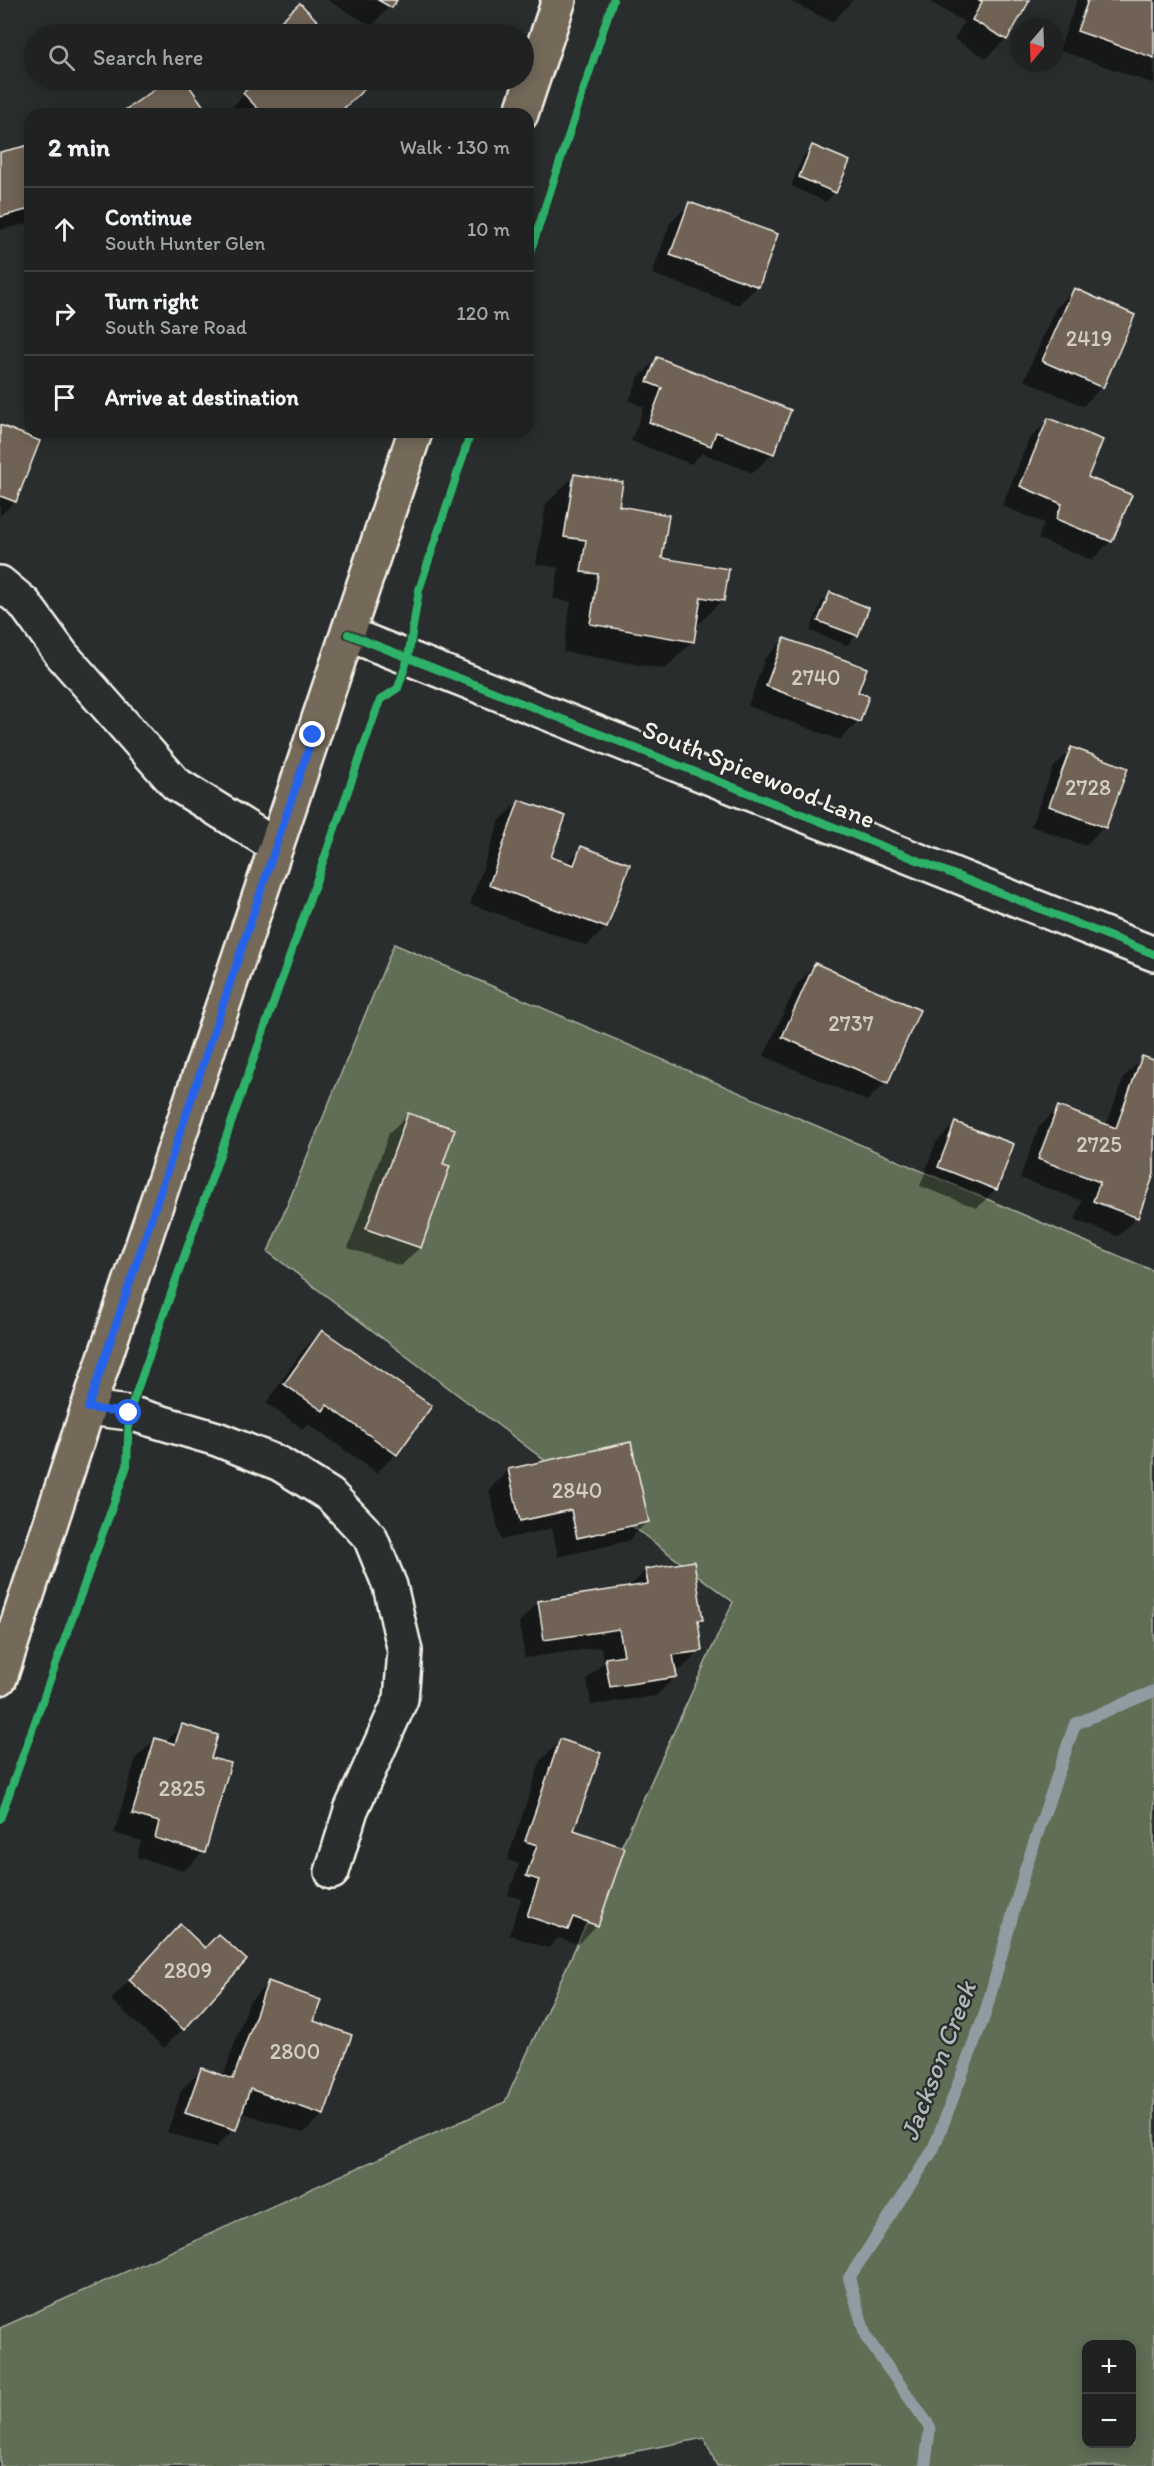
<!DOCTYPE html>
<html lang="en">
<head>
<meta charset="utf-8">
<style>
	body { margin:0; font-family:Itim,sans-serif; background:#282a2a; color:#f1f3f6 }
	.controls { position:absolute; right:18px; bottom:18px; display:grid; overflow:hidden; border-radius:12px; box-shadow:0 3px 15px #0003 }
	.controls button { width:54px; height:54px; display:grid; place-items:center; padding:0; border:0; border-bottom:2px solid #3d3f40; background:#202222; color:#f1f3f6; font:30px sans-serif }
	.compass { position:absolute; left:1010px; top:18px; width:54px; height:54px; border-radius:50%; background:#202222; box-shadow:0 3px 15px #0003; rotate:199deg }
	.stop { position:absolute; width:18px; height:18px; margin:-14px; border:4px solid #2563eb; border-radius:50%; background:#fff }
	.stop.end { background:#2563eb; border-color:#fff; box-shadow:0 2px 6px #0008 }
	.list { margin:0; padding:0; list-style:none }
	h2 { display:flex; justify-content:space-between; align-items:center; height:78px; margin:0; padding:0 24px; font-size:26px }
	h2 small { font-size:20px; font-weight:400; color:#a2a4a5 }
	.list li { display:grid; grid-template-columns:39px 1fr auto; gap:18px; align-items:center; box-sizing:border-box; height:84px; padding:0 24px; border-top:2px solid #3d3f40 }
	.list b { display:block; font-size:22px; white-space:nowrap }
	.list p { margin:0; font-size:20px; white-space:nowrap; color:#a2a4a5 }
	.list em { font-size:20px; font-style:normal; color:#a2a4a5 }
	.icon { flex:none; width:33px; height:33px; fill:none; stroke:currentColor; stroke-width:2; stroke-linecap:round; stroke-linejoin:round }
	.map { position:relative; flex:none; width:1154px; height:2466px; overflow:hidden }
	.search { position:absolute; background:#202222; box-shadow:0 3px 15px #0003; left:24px; top:24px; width:510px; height:66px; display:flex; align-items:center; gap:15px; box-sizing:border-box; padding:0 21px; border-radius:33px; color:#a2a4a5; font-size:22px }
	.panel { position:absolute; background:#202222; box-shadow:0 3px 15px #0003; left:24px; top:108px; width:510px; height:330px; border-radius:18px }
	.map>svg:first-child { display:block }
	.green { fill:#616e56; stroke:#aab09f; stroke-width:1.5; fill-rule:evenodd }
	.shadow { fill:#0007 }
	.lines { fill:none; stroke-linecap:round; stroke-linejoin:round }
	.stream { stroke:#909ca1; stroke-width:12 }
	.building { fill:#6f6456; stroke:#f4f1e8; stroke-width:1.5 }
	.minor-casing { stroke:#f4f1e8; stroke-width:38 }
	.major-casing { stroke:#f4f1e8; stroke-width:38 }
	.minor { stroke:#2a2d2e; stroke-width:33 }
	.major { stroke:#746a5a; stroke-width:33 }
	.cycleway-casing { stroke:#2a2d2e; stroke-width:11 }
	.cycleway { stroke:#2db169; stroke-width:8 }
	.route { stroke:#2563eb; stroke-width:8 }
	.labels { text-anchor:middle; stroke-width:4.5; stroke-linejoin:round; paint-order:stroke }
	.number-label { font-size:22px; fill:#d3cec4 }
	.street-label { font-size:26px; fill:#f4f1e8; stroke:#2a2d2e }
	.water-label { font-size:27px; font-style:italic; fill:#b1b8b8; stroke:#2a2d2e }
</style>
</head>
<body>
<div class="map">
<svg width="1154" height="2466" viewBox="0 0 1154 2466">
	<rect width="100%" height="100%" fill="#2a2d2e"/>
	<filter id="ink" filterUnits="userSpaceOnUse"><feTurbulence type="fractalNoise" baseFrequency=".0167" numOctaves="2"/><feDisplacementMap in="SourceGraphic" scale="12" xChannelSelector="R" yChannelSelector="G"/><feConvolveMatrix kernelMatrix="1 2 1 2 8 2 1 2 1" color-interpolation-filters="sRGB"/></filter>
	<g filter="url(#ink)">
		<path class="green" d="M394,944L1154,1271V2466H717L704,2438L560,2466H0V2328L505,2102L733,1602L268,1252ZM1086,2344H1132V2444H1086Z"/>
		<g class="shadow">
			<path d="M327,0H395L372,26Z"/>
			<path d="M787,0H853L833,22Z"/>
			<path d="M927,0H1028L1006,39L986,58L954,39L964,22Z"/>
			<path d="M1077,0H1154V84L1059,50Z"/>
			<path d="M300,5L328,34H269Z"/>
			<path d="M259,80H372L337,114H225Z"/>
			<path d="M30,146V223L0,230V154Z"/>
			<path d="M813,147L835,192L826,202L791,186L803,156Z"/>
			<path d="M689,204L758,286L738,305L652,274L670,223Z"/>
			<path d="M1074,290L1102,387L1083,406L1024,380L1055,309Z"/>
			<path d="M658,358L789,410L772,454L753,473L702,453L691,464L631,441L644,407L629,401L639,377Z"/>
			<path d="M1048,420L1086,478L1111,541L1092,560L1038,539L1044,523L1002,506L1029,439Z"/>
			<path d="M0,427L15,501L0,516Z"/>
			<path d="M574,476L617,508L660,559L722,600L695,628L693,641L665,669L563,652L571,602L553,599L559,568L536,564L546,504Z"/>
			<path d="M830,594L856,635L847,645L810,631L821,603Z"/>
			<path d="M784,639L856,693L859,721L840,740L748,706L765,658Z"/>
			<path d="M1072,749L1104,827L1085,846L1031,826L1053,768Z"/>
			<path d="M520,801L550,858L566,864L582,848L606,927L587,946L470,904L500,820Z"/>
			<path d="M816,965L918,1011L886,1082L867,1101L764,1056L797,984Z"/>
			<path d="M1143,1058L1154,1062V1170L1137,1217L1118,1236L1075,1220L1082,1201L1020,1178L1039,1127L1058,1108L1106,1126L1124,1077Z"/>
			<path d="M408,1114L441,1165L420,1247L401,1266L348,1248L389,1133Z"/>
			<path d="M956,1123L996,1189L977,1208L920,1186L936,1142Z"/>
			<path d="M322,1331L396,1454L377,1473L308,1424L303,1429L266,1403L303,1350Z"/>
			<path d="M508,1470L647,1522L628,1541L558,1557L552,1528L501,1540L489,1490Z"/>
			<path d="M646,1570L702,1619L697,1624L701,1650L682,1669L674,1671L675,1677L656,1696L591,1705L587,1679L603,1663L601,1647L525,1658L519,1622L538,1603L627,1589Z"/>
			<path d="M182,1726L209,1759L203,1852L184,1871L137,1857L141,1841L114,1833L136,1758L155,1739L165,1742Z"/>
			<path d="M560,1741L572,1831L597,1925L578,1944L558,1938L548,1948L509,1935L521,1899L508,1895L519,1864L507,1860L541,1760Z"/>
			<path d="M161,1945L183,2029L164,2048L111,2000Z"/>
			<path d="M268,1983L312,2022L323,2114L304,2133L240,2112L234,2129L215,2148L167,2132L182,2089L201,2070L223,2077L249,2002Z"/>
		</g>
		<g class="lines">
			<path class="stream" d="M925,2466L930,2427L866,2337L849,2278L933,2150L985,2014L1025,1870L1075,1724L1154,1691"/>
		</g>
		<g class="building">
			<path d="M378,0H397L392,8Z"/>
			<path d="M979,0H1030L1007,40L972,20L982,2Z"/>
			<path d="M1088,0H1154V58L1077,31Z"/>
			<path d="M300,3L330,34H267Z"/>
			<path d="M169,80H185L209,114H119Z"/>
			<path d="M257,80H374L338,114H259L261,112L243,93Z"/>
			<path d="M30,145V209L0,217V152Z"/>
			<path d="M812,145L850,161L836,193L799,177Z"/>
			<path d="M689,202L778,234L759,287L670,255Z"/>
			<path d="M1074,288L1135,315L1103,388L1042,361Z"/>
			<path d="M657,357L791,410L774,454L716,432L711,446L649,422L662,388L647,382Z"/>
			<path d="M1048,418L1103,440L1088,477L1132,495L1112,542L1056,519L1062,504L1020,486Z"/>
			<path d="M0,425L40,441L16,502L0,496Z"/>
			<path d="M574,474L623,482L619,506L669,515L662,558L729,569L724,601L701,597L694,642L590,624L598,574L581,572L586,540L564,537Z"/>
			<path d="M830,592L869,608L858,636L818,621Z"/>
			<path d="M784,638L867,668L858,692L869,696L860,722L766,686Z"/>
			<path d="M1071,747L1128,768L1106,828L1049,806Z"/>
			<path d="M519,800L566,816L551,857L574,865L581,846L630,864L607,928L489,885Z"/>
			<path d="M815,963L920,1010L888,1083L782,1037Z"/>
			<path d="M1142,1056L1154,1060V1174L1138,1218L1093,1201L1100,1182L1038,1159L1058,1106L1116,1128Z"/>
			<path d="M408,1113L455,1129L443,1164L450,1166L421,1248L366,1229Z"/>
			<path d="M955,1122L1014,1144L997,1190L938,1167Z"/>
			<path d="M322,1330L432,1406L397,1455L327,1405L323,1411L284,1384Z"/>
			<path d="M631,1442L649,1522L577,1538L571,1510L520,1521L508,1469Z"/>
			<path d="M694,1561L703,1620H698L702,1651L673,1655L677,1677L610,1687L605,1658L624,1655L619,1629L544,1640L538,1601L648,1584L645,1569Z"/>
			<path d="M182,1724L218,1735L211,1758L231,1763L205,1853L155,1838L159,1822L132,1814L155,1738L175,1744Z"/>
			<path d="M560,1739L601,1753L574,1830L625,1848L598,1926L573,1917L568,1930L527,1916L539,1880L526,1876L537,1845L525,1841Z"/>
			<path d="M180,1924L205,1948L218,1934L247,1960L184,2030L129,1980Z"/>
			<path d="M268,1981L321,2000L314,2021L352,2035L324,2115L250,2089L236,2130L185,2113L201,2068L233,2079Z"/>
		</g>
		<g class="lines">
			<g class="minor-casing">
				<g id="minor">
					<path d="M0,583L24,603L62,655L176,784L276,846"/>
					<path d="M348,634L1154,954"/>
					<path d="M88,1408L129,1413L217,1439L280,1464L330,1495L370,1537L390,1586L405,1651L401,1699L351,1810L332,1872"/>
				</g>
			</g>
			<g class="major-casing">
				<g id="major">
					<path d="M521,114L559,0"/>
					<path d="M0,1678L88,1408L415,432"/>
				</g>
			</g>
			<use href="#minor" class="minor"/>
			<use href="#major" class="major"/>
			<g class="cycleway-casing">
				<g id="cycleway">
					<path d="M528,259L613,0"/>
					<path d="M348,634L1154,954"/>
					<path d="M0,1819L127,1466L129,1413L380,700L398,688L408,658L419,590L471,432"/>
				</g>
			</g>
			<use href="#cycleway" class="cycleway"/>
		</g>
	</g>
	<g class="lines" filter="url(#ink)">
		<path class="route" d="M129,1413L88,1408L313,735"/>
	</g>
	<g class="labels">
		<g class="number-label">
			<text x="1089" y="346">2419</text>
			<text x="816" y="685">2740</text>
			<text x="1088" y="795">2728</text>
			<text x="851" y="1031">2737</text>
			<text x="1099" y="1152">2725</text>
			<text x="577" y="1498">2840</text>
			<text x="182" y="1796">2825</text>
			<text x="188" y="1978">2809</text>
			<text x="295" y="2059">2800</text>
		</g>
		<g class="street-label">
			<text transform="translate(759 774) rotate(22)" y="9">South Spicewood Lane</text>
		</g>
		<g class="water-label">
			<text transform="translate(938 2061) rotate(-69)" y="9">Jackson Creek</text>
		</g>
	</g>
</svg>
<div class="controls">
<button>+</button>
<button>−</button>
</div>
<svg class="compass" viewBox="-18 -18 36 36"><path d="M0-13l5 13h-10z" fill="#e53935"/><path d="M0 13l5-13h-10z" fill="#a2a4a5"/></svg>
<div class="stop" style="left:129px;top:1413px"></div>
<div class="stop end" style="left:313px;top:735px"></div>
<div class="search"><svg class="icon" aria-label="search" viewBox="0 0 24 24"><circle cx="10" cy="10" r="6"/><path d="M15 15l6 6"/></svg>Search here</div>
<section class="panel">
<h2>2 min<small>Walk · 130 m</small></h2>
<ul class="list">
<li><svg class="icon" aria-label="ahead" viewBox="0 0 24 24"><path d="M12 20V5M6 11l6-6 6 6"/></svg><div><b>Continue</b><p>South Hunter Glen</p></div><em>10 m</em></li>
<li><svg class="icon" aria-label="right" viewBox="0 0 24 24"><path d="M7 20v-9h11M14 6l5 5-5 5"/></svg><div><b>Turn right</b><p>South Sare Road</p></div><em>120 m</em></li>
<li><svg class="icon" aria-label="arrive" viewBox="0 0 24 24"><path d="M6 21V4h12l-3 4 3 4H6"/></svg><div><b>Arrive at destination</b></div></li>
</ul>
</section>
</div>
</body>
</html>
